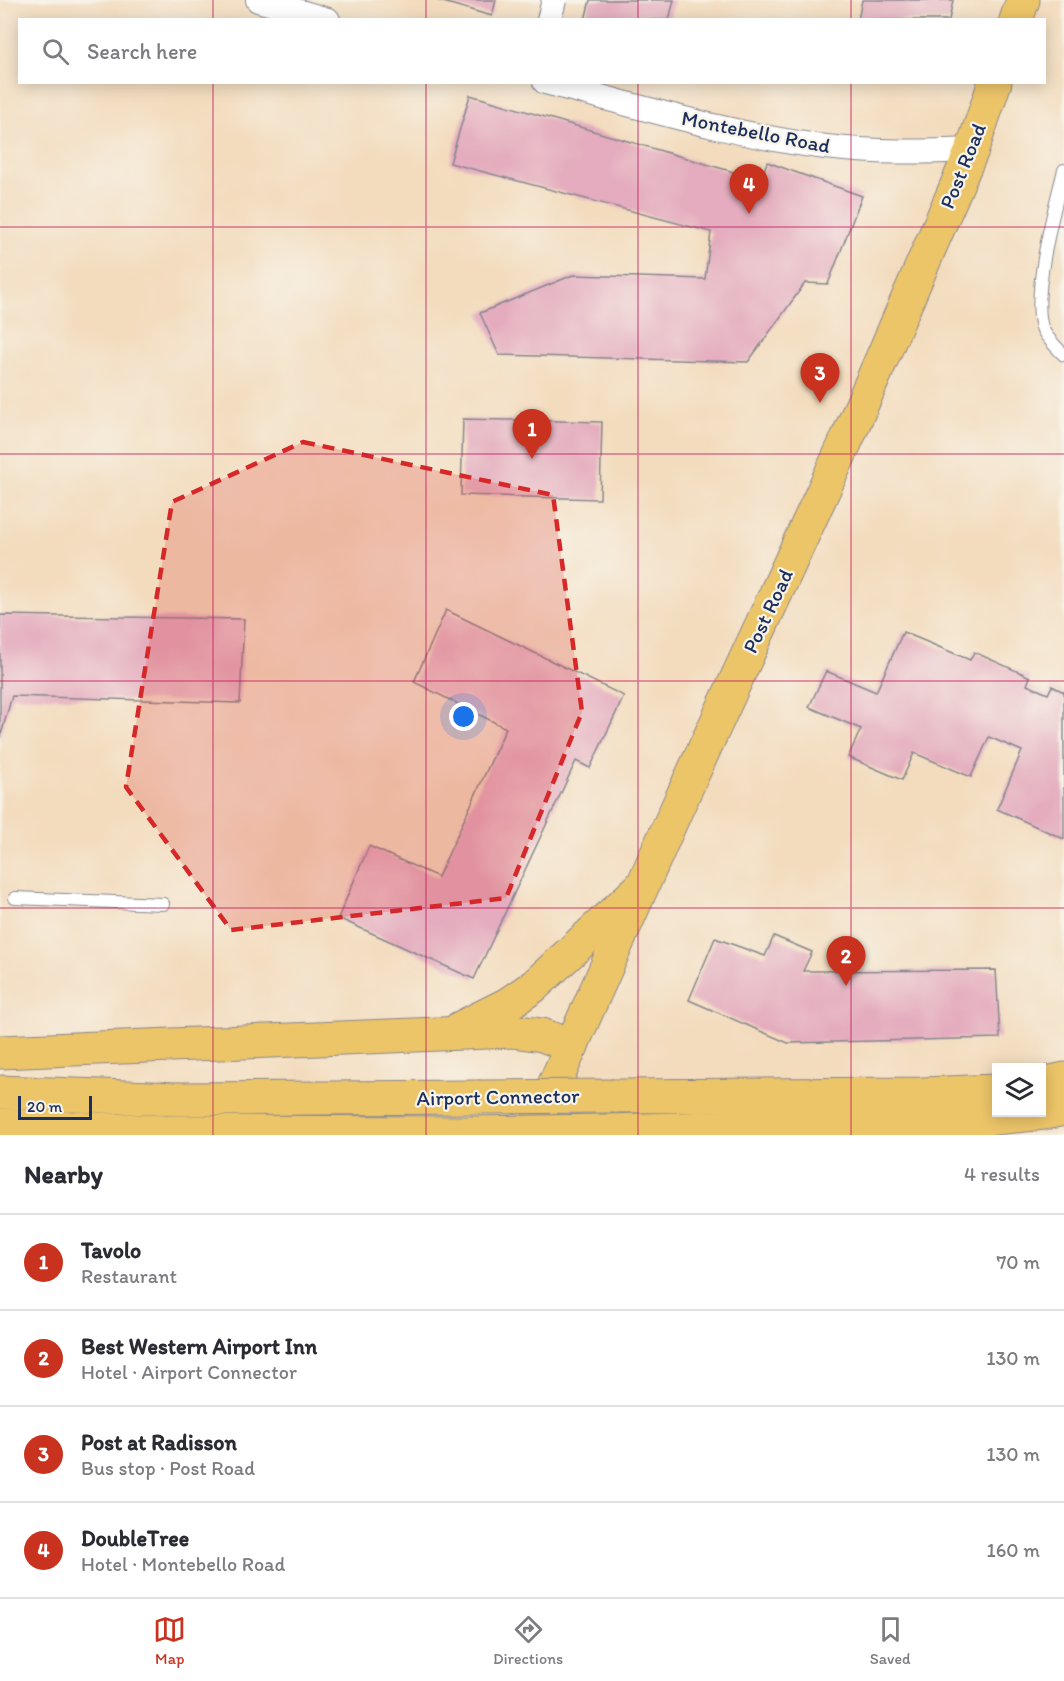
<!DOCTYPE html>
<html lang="en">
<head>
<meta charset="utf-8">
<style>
	body { margin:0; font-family:Itim,sans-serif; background:#f7f7f7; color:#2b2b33 }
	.controls { position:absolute; right:18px; bottom:18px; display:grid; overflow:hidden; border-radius:0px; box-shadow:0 3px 15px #0003 }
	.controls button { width:54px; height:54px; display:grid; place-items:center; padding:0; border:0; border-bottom:2px solid #e1e1e2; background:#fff; color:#2b2b33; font:30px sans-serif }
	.scale { position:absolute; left:18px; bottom:15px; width:74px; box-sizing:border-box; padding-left:6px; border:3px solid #1b2f5e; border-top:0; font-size:16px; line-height:21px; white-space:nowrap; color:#1b2f5e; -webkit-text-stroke:4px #f7f3e8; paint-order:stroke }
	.you { position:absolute; left:464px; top:717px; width:21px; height:21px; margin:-15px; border:4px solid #fff; border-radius:50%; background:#1a73e8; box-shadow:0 0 0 9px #1a73e833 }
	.badge { display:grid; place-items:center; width:39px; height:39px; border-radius:50%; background:#c8321e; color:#fff; font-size:20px; font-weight:700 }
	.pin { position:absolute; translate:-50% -50px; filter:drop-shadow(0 2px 3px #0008) }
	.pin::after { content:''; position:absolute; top:32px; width:21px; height:18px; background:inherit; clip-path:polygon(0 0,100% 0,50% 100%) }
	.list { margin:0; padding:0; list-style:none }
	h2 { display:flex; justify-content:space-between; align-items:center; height:78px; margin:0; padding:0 24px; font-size:26px }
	h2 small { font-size:20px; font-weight:400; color:#7c7c81 }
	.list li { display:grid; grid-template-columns:39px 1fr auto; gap:18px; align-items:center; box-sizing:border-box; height:96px; padding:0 24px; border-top:2px solid #e1e1e2 }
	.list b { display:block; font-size:22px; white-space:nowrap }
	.list p { margin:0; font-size:20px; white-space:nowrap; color:#7c7c81 }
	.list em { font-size:20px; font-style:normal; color:#7c7c81 }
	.icon { flex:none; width:33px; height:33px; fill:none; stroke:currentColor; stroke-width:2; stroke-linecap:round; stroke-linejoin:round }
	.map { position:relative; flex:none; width:1064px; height:1135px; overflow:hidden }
	.search { position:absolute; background:#fff; box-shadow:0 3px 15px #0003; left:18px; right:18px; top:18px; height:66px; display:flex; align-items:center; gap:15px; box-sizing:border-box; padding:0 21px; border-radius:0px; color:#7c7c81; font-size:22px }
	.sheet { height:462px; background:#fff }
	nav { display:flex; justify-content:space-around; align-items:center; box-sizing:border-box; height:84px; border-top:2px solid #e1e1e2; background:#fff; font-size:16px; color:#7c7c81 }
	nav a { display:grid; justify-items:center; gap:3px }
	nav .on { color:#c8321e }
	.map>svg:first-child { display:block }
	.building { fill:#e4acbe }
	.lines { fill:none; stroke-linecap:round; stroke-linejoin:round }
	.service-casing { stroke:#87868e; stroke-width:14 }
	.minor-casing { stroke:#87868e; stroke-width:26 }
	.primary-casing { stroke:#87868e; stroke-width:35 }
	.motorway-casing { stroke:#87868e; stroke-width:35 }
	.service { stroke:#fff; stroke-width:12 }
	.minor { stroke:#fff; stroke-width:24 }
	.primary { stroke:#edc569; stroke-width:33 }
	.motorway { stroke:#edc569; stroke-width:33 }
	.motorway-bridge-casing { stroke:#87868e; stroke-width:35; stroke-linecap:butt }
	.motorway-bridge { stroke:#edc569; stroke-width:33 }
	.marked { fill:#d62828; fill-opacity:0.2; stroke:#d62828; stroke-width:4.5; stroke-dasharray:12 8; stroke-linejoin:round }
	.grid { fill:none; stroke:#c2185b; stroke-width:1.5; stroke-opacity:0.55 }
	.labels { text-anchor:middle; stroke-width:4.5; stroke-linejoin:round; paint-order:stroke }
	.street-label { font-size:21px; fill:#1b2f5e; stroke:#f7f3e8 }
</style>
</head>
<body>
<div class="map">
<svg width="1064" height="1135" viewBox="0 0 1064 1135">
	<rect width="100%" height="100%" fill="#f7f3e8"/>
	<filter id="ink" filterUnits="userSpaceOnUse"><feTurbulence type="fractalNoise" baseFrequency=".0167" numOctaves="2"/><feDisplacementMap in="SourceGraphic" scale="12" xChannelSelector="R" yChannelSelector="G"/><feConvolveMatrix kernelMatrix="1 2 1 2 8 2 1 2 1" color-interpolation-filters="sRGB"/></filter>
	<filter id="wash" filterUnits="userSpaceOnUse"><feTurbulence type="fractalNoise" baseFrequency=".008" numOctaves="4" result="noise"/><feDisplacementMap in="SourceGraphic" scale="24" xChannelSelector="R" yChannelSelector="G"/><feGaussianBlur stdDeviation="1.35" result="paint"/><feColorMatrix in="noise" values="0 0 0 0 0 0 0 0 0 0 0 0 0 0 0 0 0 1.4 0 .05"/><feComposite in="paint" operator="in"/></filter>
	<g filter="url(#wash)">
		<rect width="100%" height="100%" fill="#f3dcbe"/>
		<g id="blocks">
			<g class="building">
				<path d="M436,0H496L492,16Z"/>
				<path d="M590,0H674L669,20H585Z"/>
				<path d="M862,0H953L949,20H858Z"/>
				<path d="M470,95L761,180L767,162L862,196L828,284L805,283L748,362L499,355L480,313L573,275L705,279L711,232L450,163Z"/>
				<path d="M463,419L602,422L600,499L461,495Z"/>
				<path d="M446,610L624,696L590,768L576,761L474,979L338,918L369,846L438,877L506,728L414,682Z"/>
				<path d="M0,615L244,619L240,703L12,696L0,738Z"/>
				<path d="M903,632L970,660L974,652L1030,677L1027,685L1048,694L1052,686L1064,692V839L997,809L1022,751L989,737L971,777L914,753L902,780L848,757L861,729L809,707L826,671L876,692Z"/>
				<path d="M774,936L812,952L803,971H805L996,970L1000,1038L788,1043L689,1000L715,938L765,956Z"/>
			</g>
		</g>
	</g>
	<g filter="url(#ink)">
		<use href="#blocks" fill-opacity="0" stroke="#87868e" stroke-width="1.5"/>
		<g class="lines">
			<g class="service-casing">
				<g id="service">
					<path d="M1064,170C1055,205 1030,298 1043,330C1047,338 1057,348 1064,355"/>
					<path d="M15,898L163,904"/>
				</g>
			</g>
			<g class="minor-casing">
				<g id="minor">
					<path d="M258,0L328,20"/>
					<path d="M549,20L554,0"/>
					<path d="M545,82C638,106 730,135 826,147C874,153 923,152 972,150"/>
				</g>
			</g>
			<g class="primary-casing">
				<g id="primary">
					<path d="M1016,20L1023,0"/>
					<path d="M532,1135L677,808L847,439L972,150L995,82"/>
				</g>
			</g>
			<g class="motorway-casing">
				<g id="motorway">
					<path d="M460,1028L508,1004L534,986L642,886"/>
					<path d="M0,1052L512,1031L542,1035L572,1046"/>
					<path d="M1042,1084L1064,1079"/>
					<path d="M0,1092L176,1099L478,1097"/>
					<path d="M614,1096L922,1094L996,1091"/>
					<path d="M0,1125L164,1132L471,1133"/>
					<path d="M606,1131L965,1121L1044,1113L1064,1109"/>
				</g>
			</g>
			<use href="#service" class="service"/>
			<use href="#minor" class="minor"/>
			<use href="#primary" class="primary"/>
			<use href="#motorway" class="motorway"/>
			<g class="motorway-bridge-casing">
				<g id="motorway-bridge">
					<path d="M478,1097L614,1096"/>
					<path d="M471,1133L606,1131"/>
				</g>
			</g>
			<use href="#motorway-bridge" class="motorway-bridge"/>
		</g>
	</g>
	<path class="marked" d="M303,442L553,495L582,712L506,898L231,930L126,787L172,502Z"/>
	<path class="grid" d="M213,0V20M426,0V20M638,0V20M851,0V20M213,82V1135M426,82V1135M638,82V1135M851,82V1135M0,227H1064M0,454H1064M0,681H1064M0,908H1064"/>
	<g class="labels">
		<g class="street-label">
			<text transform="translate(756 132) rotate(11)" y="7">Montebello Road</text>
			<text transform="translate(963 166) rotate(-68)" y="7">Post Road</text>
			<text transform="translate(768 611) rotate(-65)" y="7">Post Road</text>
			<text transform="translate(498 1097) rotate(-1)" y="7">Airport Connector</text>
		</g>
	</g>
</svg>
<div class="controls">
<button><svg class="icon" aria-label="layers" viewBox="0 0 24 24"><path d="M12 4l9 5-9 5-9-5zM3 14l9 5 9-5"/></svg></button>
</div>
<div class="scale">20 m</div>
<div class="you"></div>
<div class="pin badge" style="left:532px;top:459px">1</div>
<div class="pin badge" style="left:846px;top:986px">2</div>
<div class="pin badge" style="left:820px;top:403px">3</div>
<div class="pin badge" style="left:749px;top:214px">4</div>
<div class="search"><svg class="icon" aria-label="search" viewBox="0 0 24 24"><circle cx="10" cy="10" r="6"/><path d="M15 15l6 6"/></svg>Search here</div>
</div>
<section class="sheet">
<h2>Nearby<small>4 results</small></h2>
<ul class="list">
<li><span class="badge">1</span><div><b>Tavolo</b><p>Restaurant</p></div><em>70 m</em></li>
<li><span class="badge">2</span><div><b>Best Western Airport Inn</b><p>Hotel · Airport Connector</p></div><em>130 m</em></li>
<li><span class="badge">3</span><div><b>Post at Radisson</b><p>Bus stop · Post Road</p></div><em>130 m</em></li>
<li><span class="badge">4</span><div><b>DoubleTree</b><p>Hotel · Montebello Road</p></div><em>160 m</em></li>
</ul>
</section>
<nav>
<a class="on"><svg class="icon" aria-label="map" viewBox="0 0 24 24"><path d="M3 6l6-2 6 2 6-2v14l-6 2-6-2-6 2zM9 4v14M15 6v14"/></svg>Map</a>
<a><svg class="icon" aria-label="directions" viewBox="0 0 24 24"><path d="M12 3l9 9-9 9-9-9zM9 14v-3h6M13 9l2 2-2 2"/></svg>Directions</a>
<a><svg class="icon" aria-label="saved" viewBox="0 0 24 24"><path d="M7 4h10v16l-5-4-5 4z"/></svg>Saved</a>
</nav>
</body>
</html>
